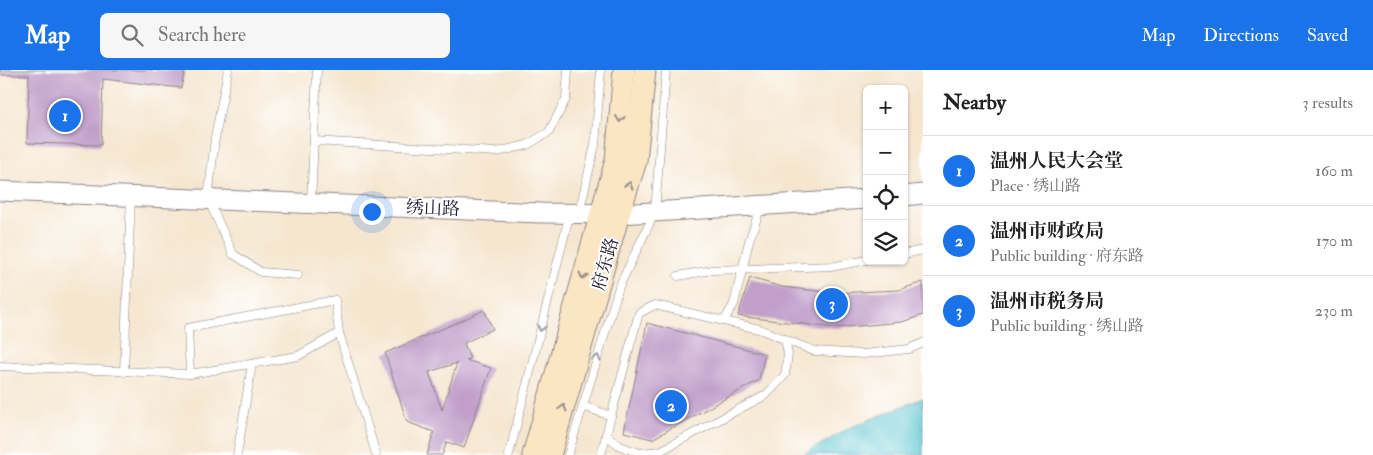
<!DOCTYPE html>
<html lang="en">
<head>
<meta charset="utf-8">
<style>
	body { margin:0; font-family:"IM FELL Double Pica","Noto Serif SC",serif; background:#f6f6f6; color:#222 }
	.controls { position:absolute; right:15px; top:15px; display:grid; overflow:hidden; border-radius:8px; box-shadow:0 1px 4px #0004 }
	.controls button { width:45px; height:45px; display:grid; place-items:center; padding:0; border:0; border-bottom:1px solid #e0e0e0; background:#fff; color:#222; font:25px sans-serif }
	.you { position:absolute; left:371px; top:141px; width:18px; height:18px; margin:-12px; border:4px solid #fff; border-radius:50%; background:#1a73e8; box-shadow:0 0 0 8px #1a73e833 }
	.badge { display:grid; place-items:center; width:32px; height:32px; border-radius:50%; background:#1a73e8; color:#fff; font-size:16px; font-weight:700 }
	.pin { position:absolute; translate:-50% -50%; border:2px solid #fff; box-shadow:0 1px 5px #0006 }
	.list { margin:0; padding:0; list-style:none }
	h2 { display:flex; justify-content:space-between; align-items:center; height:65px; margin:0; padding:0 20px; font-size:21px }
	h2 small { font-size:16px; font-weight:400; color:#767676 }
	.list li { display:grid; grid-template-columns:32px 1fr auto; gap:15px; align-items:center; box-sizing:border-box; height:70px; padding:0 20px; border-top:1px solid #e0e0e0 }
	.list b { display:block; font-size:19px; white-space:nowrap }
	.list p { margin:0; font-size:16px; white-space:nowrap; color:#767676 }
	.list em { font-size:16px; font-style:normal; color:#767676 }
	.icon { flex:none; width:28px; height:28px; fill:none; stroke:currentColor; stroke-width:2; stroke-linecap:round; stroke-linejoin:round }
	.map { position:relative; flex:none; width:923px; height:385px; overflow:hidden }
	header { display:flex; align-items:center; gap:30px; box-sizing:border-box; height:70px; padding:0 25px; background:#1a73e8; color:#fff }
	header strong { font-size:24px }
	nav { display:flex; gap:28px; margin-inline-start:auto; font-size:18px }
	.search { width:350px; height:45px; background:#f6f6f6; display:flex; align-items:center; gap:12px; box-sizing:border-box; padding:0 18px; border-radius:8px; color:#767676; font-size:19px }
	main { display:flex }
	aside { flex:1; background:#fff }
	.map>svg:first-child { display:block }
	.water { fill:#57c3cf; stroke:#3c7285 }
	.building { fill:#c19fca; fill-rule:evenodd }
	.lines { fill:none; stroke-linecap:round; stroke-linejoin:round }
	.service-casing { stroke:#8c8485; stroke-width:9 }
	.tertiary-casing { stroke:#8c8485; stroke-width:21 }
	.secondary-casing { stroke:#8c8485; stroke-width:23 }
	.service { stroke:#fff; stroke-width:8 }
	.tertiary { stroke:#fff; stroke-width:19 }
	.secondary { stroke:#fbe6c4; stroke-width:21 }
	.oneway { stroke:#998e86 }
	.oneway2 { stroke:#9c9ca7 }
	.labels { text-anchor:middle; stroke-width:4; stroke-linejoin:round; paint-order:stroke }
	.street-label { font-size:18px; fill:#22223b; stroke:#fff }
</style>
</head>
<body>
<header>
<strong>Map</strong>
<div class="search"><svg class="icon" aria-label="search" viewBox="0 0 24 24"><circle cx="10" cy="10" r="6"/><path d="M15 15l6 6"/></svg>Search here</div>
<nav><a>Map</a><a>Directions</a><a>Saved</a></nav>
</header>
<main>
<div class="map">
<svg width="923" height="385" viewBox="0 0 923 385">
	<rect width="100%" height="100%" fill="#fff"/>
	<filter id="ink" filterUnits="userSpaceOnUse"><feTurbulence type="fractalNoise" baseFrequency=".02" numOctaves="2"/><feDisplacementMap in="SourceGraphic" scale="10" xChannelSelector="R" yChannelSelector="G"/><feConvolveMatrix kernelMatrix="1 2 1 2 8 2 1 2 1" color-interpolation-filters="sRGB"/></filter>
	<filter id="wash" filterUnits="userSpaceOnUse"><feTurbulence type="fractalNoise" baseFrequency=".0096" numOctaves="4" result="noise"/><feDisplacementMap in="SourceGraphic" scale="20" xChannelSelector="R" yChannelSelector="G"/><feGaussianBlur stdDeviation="1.12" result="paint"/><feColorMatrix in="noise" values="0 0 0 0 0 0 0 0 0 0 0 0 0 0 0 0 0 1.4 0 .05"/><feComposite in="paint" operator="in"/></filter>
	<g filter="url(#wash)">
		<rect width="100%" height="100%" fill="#f5e6cf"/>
		<path class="water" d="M923,328V385H803L849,358Z"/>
		<g id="blocks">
			<g class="building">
				<path d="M0,0H185L181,18L103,9L101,75L27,73L29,5H0Z"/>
				<path d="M750,208L782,217L835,223L899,220L923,212V245L902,252L835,258L738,246Z"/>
				<path d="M484,240L493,259L464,273L470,289L466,290L491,298L464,378L447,372L442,385H427L434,362L407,352L385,283L456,253ZM457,293L442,340L429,302Z"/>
				<path d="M647,253L765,284L759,310L652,369L624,362Z"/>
			</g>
		</g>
	</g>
	<g filter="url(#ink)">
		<use href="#blocks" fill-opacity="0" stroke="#8c8485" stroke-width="1"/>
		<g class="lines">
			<g class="service-casing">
				<g id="service">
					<path d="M228,0L215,68L208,129L233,184L261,202L298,205"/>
					<path d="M314,71L497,82L527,75L549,62L566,29L568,0"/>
					<path d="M311,133L317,0"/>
					<path d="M579,143L595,75L601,0"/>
					<path d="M904,184L923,180"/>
					<path d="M678,206L712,200L836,196L867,190"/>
					<path d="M724,251L759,259L814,281L864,284L909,279L923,273"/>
					<path d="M339,263L376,384"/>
					<path d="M0,296L190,304L298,286L339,263L335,230L188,258L190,304"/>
					<path d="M124,302L131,126"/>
					<path d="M583,336L611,346L601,385"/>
					<path d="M611,346L639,243L655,235L724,251L734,234L749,171L761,136"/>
					<path d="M606,365L620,376L640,383L660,381L766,325L785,305L788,284L785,269"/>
					<path d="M237,385L252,294"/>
					<path d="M509,385L570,143"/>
					<path d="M568,385L619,217L655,142L666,0"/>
				</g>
			</g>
			<g class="tertiary-casing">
				<g id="tertiary">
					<path d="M0,121L542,143L619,144L867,129"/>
					<path d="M904,126L923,124"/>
				</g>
			</g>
			<g class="secondary-casing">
				<g id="secondary">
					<path d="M533,385L616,90L624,0"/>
					<path d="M550,385L619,144L636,91L645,0"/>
				</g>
			</g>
			<use href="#service" class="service"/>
			<use href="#tertiary" class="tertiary"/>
			<use href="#secondary" class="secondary"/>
		</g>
		<defs><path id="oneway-chevron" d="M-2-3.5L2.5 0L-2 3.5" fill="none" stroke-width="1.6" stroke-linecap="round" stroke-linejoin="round" transform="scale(1.25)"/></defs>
		<g class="oneway">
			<use href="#oneway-chevron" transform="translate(620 49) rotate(96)"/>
			<use href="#oneway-chevron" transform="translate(629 115) rotate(-72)"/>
			<use href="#oneway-chevron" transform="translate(583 206) rotate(106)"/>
			<use href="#oneway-chevron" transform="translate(563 338) rotate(-74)"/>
		</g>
		<g class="oneway2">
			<use href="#oneway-chevron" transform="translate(541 258) rotate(104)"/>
			<use href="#oneway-chevron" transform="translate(597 288) rotate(-73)"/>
		</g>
	</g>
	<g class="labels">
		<g class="street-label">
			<text transform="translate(433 138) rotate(2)" y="6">绣山路</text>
			<text transform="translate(605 194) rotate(-74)" y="6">府东路</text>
		</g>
	</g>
</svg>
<div class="controls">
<button>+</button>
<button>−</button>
<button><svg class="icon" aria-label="locate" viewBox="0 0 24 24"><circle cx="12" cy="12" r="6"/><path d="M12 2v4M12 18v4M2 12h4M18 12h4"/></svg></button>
<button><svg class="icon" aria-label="layers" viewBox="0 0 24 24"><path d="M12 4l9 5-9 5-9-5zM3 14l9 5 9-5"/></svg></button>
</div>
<div class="you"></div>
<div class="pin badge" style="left:65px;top:46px">1</div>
<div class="pin badge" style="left:671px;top:336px">2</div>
<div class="pin badge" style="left:832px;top:234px">3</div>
</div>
<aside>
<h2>Nearby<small>3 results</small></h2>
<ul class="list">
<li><span class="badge">1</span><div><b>温州人民大会堂</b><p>Place · 绣山路</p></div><em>160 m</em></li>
<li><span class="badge">2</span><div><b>温州市财政局</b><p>Public building · 府东路</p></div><em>170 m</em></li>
<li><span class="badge">3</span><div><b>温州市税务局</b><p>Public building · 绣山路</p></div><em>230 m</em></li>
</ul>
</aside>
</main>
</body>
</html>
